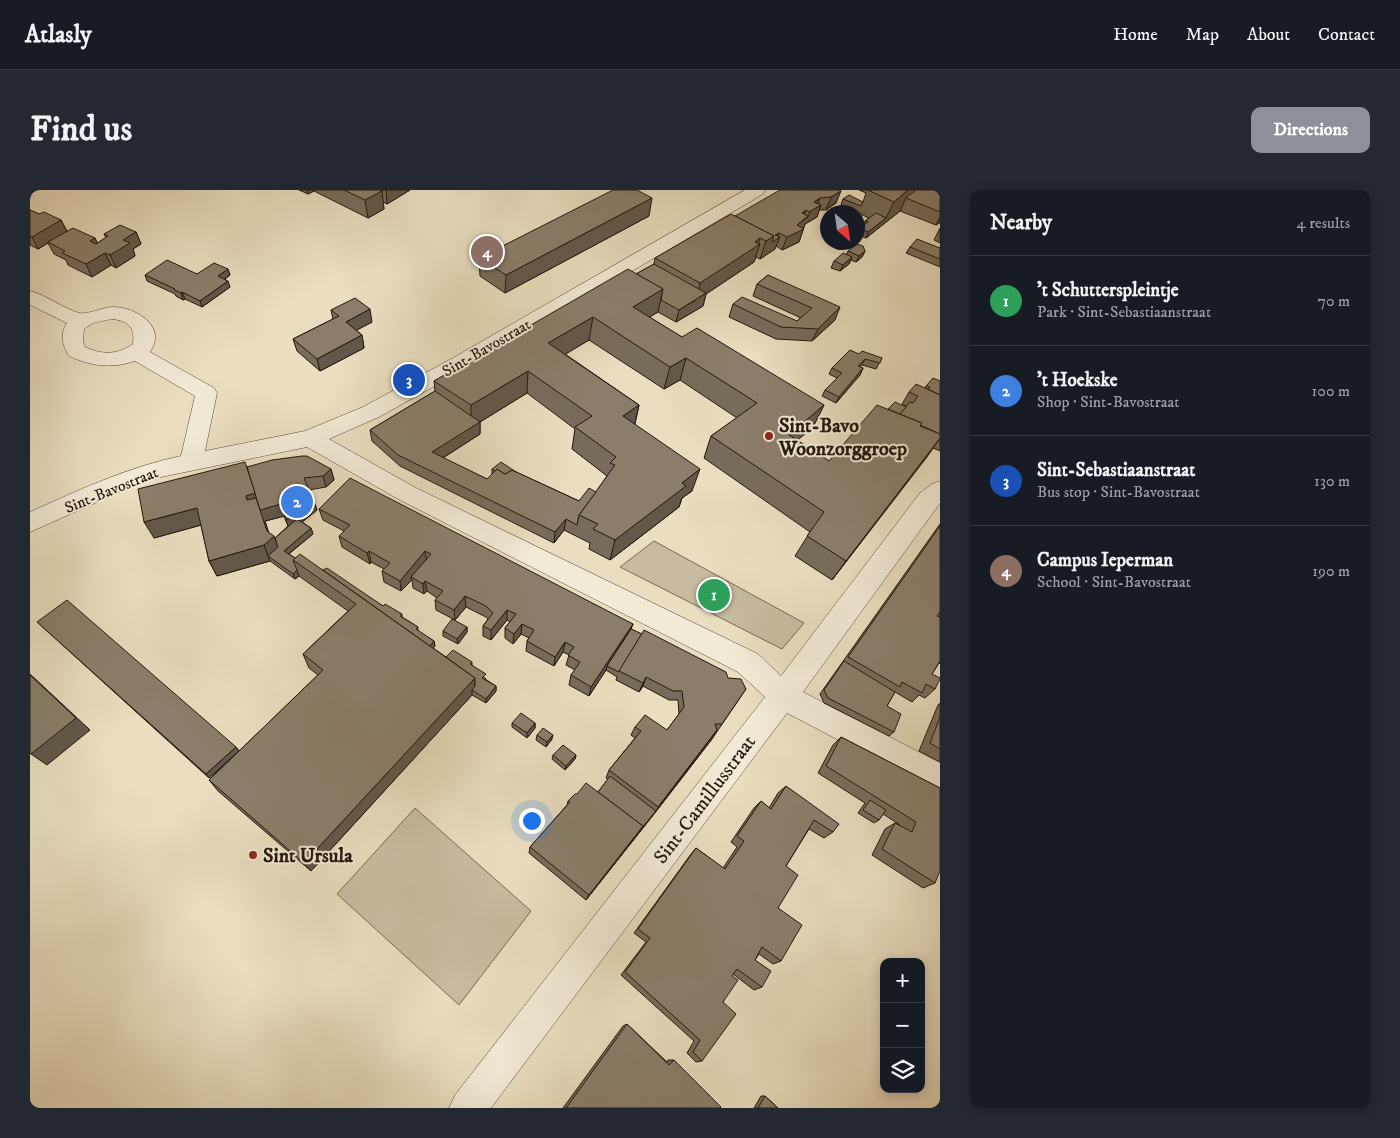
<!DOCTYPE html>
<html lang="en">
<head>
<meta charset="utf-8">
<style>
	body { margin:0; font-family:"IM FELL DW Pica",serif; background:#242831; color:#f1f3f6 }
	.controls { position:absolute; right:15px; bottom:15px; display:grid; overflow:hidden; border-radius:10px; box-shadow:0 2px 12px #0003 }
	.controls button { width:45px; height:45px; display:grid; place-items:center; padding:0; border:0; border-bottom:1px solid #363941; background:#171b24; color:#f1f3f6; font:25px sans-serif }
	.compass { position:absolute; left:790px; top:15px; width:45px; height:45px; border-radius:50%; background:#171b24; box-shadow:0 2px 12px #0003; rotate:151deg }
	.you { position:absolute; left:501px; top:630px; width:18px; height:18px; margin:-12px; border:4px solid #fff; border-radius:50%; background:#1a73e8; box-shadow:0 0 0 8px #1a73e833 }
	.badge { display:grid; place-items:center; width:32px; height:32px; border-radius:50%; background:#8c9099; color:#fff; font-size:16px; font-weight:700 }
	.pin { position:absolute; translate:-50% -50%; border:2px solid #fff; box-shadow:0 1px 5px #0006 }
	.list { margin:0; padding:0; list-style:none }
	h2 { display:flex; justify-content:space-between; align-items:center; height:65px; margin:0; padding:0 20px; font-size:21px }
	h2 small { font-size:16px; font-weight:400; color:#9ea1a6 }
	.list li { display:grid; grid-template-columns:32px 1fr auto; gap:15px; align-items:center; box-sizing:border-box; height:90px; padding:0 20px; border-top:1px solid #363941 }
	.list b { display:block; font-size:19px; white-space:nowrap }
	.list p { margin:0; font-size:16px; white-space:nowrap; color:#9ea1a6 }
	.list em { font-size:16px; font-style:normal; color:#9ea1a6 }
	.icon { flex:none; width:28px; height:28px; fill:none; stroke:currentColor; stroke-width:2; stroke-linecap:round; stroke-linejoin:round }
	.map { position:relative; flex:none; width:910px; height:918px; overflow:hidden; border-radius:10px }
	header { display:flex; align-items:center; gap:30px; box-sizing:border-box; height:70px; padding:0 25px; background:#171b24; border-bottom:1px solid #363941 }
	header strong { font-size:24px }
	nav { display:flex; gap:28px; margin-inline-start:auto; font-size:18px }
	.intro { display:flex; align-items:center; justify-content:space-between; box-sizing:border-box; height:120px; padding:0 30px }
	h1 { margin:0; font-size:35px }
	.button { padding:12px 22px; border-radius:10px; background:#8c9099; color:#fff; font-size:18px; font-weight:700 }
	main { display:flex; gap:30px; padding:0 30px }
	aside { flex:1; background:#171b24; border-radius:10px; box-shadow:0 2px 12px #0003 }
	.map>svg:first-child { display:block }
	.green { fill:#c7bca1; stroke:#756a57 }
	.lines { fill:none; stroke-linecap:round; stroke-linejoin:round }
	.minor-casing { stroke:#54493a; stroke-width:1 }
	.minor { fill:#f1ead5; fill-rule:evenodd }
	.wall { fill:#776c5b; stroke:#23170d; fill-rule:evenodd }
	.shaded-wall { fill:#61584a; stroke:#23170d }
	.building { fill:#8a7e6a; stroke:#23170d }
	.poi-dot { fill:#8f2418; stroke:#f1ead5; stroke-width:2 }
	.labels { text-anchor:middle; stroke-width:4; stroke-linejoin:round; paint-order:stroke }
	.far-street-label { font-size:16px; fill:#23170d; stroke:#f1ead5 }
	.poi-label { font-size:20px; font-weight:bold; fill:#23170d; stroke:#f1ead5; text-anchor:start }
	.street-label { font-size:20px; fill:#23170d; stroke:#f1ead5 }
</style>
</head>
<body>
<header>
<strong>Atlasly</strong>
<nav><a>Home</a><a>Map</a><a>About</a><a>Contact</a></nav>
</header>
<div class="intro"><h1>Find us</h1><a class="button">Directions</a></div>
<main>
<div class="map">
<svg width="910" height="918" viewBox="0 0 910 918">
	<rect width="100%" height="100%" fill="#e9debf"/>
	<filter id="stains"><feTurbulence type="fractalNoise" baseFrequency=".004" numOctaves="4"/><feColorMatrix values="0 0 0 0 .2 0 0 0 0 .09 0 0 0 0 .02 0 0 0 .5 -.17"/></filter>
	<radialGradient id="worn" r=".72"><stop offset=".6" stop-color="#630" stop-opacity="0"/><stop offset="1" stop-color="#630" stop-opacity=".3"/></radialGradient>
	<g class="green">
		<path d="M624,351L774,433L752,459L590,377Z"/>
		<path d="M385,618L501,721L429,815L307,704Z"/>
	</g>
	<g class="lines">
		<g class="minor-casing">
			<path id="minor" d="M715,0H735L733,4L437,178L349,227L299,249L386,298L728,464L751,486L890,303L902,294L910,291V313L773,502L910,573V603L757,523L461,918H419L425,905L735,507L708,482L370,310L277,257L131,287L101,297L0,342V322C49,300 98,277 151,266L165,206L105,171C81,179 61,176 39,166C32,155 30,144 37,133L0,115V101C17,105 32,118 49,123C58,125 73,117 83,117C105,117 138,136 120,162L184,198L187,203L175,261L275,241L333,217L423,168ZM82,129C99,131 105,137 103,154C87,165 72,165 55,157L53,151L54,139L63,133Z"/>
		</g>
		<use href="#minor" class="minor"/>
	</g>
	<g class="wall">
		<path d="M269,0H380L357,14L353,12L354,19L338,28L284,1L278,4Z"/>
		<path d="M810,0L806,13L796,20H789L787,27L775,34L769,52L752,60L746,56L745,59L730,69L726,67L724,72L676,104L673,116L646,132L628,122L619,127L652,147L794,215L783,237L767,250L799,271L858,219L876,217V216L872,214L879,202L895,198L896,196L910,191V261L903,258L802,390L765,366L780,342L674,268L681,246L707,228L650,190L634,199L559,150L535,164L609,215L605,234L662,301L652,308L649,317L580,370L559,359L560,353L534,340L524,353L370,276L342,251L340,240L405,201L404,191L606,84L624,74L625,68L705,26ZM497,203L545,239L542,259L577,286L566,302L549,311L486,282L462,279V284L457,289L413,268L450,244V232Z"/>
		<path d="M829,0H910V33H909L906,35L870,21L836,48L828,45V41L829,38L833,35L835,31L839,28L811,15L813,9L833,12L836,3Z"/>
		<path d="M0,20L9,24L31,30L37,41L65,48L67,53L76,48L74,44L106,42L111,54L103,59L105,66L86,78L81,75L62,87L38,75L36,70L24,64L18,53L8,59L0,55Z"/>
		<path d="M619,26L475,103L450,86L449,68Z"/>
		<path d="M910,38V53L904,50Z"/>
		<path d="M880,57L910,58V77L876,63Z"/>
		<path d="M818,61H835L832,67L826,72L821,70L819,74L810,81L801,78L804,71L816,65Z"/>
		<path d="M198,79L200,85L195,89L200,97L172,117L155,109L153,110L146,106L145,104L117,91L115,85L167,84Z"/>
		<path d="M738,85L805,130L782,151L746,149L699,127L703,114L767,131L771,128L723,106L727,94Z"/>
		<path d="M301,120L342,132L326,140L332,145L334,158L290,181L267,161L263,149L303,129Z"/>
		<path d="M829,164L852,168L846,179L832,175L830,177L833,178L830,185L806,213L792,206L795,200L807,188L799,184L802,178Z"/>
		<path d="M217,277L301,279L304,290L296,297L279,300L287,320L272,332L281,338L283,344L259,364L265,368L293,380L353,416L372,424V427L388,437V441L404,451L405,456L403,458L416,467L442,472V475L456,489H455L466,496V501L456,513L442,505L281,681L188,601L179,590L288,485L279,478L273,464L318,421L269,386L265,389L240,371L187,386L179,371L171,335L124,348ZM254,326L258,336L245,348L238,342L235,331Z"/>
		<path d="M289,319L603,434L601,439L698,488L716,499L682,549L624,624L556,710L499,663L500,657L537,615L538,611L547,604L568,602L578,589L576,588L579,580L605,548L601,545L605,537L637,540L649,524L648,510H639L613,496L609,502L586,490L587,487L576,480L559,506L539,495L541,485L545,480L536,475L539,465L533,462L524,476L496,461L497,451L499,448L491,444L483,454L475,448V438L480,432L477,430L461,450L453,446V436L458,429L456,427L436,417L425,430L406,420L405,410L407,408L397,401L394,404L383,398L382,390L371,401L354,392L352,381L354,379L341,372L340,374L312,357L309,346L314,341L293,330Z"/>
		<path d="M910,334V474L909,473L902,484L905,499L895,508L889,505L882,512L865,502L857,516L864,542L859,546L794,513L790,504Z"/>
		<path d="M7,432L206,557L209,561L179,588Z"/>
		<path d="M437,437V442L428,454L413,446V441Z"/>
		<path d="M910,513V572L889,561L908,515Z"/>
		<path d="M482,533H505V538L497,548L482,537Z"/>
		<path d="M507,545L522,549L516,557L506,550Z"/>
		<path d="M811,547L910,598L905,693L893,698L842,665L855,639L865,633L870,635L853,624L849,630L844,633L828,623L835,613L788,583L803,555Z"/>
		<path d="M523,565H546L545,569L535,580L522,569Z"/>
		<path d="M756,596L803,642L794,648L779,639L756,676L748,718L751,771L743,774L729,764L725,770L732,797L724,800L703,784L672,871L666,872L657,863L664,851L591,785L616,752L604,743L661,664L666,658L693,678L707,657L701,652L724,618L731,611L739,618L748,603Z"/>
		<path d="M597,834L637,872L638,870H644L690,918H533L593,836Z"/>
		<path d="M731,906H735L748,918H724Z"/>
	</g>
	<g class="shaded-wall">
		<path d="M277,0H283L284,1L278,4Z"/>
		<path d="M345,0H352L354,19L338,28L335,10Z"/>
		<path d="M356,0H380L357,14Z"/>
		<path d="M878,0H894L876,8L870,21L836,48L838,42L856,28L864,12Z"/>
		<path d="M811,1L806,13L796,20L801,7Z"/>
		<path d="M622,8L619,26L475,103L476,85Z"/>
		<path d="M790,8L786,18L791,15L787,27L775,34L769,52L752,60L757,47L772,23L776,20L771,32L778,27L784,12Z"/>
		<path d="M910,27V30L909,33L906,35Z"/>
		<path d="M31,30L37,42L18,52V53L8,59L2,47Z"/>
		<path d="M106,42L111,54L103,59L105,66L86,78L80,65L93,50Z"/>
		<path d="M749,43L747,49L750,47L745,59L730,69L736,51Z"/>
		<path d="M65,48L71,61L60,51Z"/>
		<path d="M730,48L728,56L730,54L724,72L676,104L673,116L646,132L649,120L666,110L670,93Z"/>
		<path d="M835,61L832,67L826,72L829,66Z"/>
		<path d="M75,63L81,75L62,87L56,74Z"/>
		<path d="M822,67L819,74L810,81L813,75Z"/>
		<path d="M198,79L200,85L190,92L188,86Z"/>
		<path d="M198,91L200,97L172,117L170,111Z"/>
		<path d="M633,99L628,122L599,140L603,117Z"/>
		<path d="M152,102L155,109L153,110L151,103Z"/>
		<path d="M810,117L805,130L782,151L788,139Z"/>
		<path d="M340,119L342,132L318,145L316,132Z"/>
		<path d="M563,127L559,150L516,176L518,153Z"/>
		<path d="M332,145L334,158L290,181L287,169Z"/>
		<path d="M656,168L650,190L634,199L640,177Z"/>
		<path d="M835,169L832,175L825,182L828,176Z"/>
		<path d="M833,178L830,185L806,213L809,207Z"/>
		<path d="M498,181L497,203L450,232V244L403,274L402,262L441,237V215Z"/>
		<path d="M609,215L604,237L593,226Z"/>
		<path d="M794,215L783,237L748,267L759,245Z"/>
		<path d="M910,248L897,267L802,390L816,371Z"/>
		<path d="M301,279L304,290L296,297L293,286Z"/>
		<path d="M670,279L662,301L652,308L649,317L580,370L585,350L652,293Z"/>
		<path d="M221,289L251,314L255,326L235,331L241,349L244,346L250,362L238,366L234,355L237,341L224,327L216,306Z"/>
		<path d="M283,309L287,320L260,341L256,330Z"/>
		<path d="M167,318L175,334L124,348L114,332Z"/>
		<path d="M536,329L534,340L524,353L525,342Z"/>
		<path d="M281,338L283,344L256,366L254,361Z"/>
		<path d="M234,355L240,371L187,386L179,371Z"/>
		<path d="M339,361L341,372L340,374L337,363Z"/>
		<path d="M395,361L397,372L381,387L382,390L371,401L370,391Z"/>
		<path d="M267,380L269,386L265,389L263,384Z"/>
		<path d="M395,391L397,401L394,404L393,394Z"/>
		<path d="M435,406L436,417L425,430L424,420Z"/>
		<path d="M477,420V430L461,450V440Z"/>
		<path d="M492,434L491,444L483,454L484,444Z"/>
		<path d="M603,434L599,444L577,476L576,480L559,506L561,497Z"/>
		<path d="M437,437V442L428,454L427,449Z"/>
		<path d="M404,451L405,456L397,466L396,461Z"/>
		<path d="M535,452L533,462L524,476L525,467Z"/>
		<path d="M0,484L60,540L17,575L1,564Z"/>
		<path d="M616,487L613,496L609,502L613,493Z"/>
		<path d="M445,488V501L442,500V505L281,681L274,673Z"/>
		<path d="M466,496V501L456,513V509Z"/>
		<path d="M505,533V538L497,548V543Z"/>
		<path d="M687,540L682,549L624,624L556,710L559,705L626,621Z"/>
		<path d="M523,545L522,549L516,557L517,552Z"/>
		<path d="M206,557L209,561L179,588L176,584Z"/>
		<path d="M546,565L545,569L535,580L536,576Z"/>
	</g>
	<g class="building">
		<path d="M314,0H350L352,1L335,10Z"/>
		<path d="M583,0H607L622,8L476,85L449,68Z"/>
		<path d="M750,0H810L811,1L801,7L790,8L784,12L791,15L779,22L776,20L772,23L778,26L767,35L774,39L757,47L749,43L745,45L750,47L742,52L744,46L705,26Z"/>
		<path d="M838,0H878L864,12Z"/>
		<path d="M886,0H910V22L876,8Z"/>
		<path d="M819,5L833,12L831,16L813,9Z"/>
		<path d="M0,20L9,24L14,22L31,30L2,47L0,46Z"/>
		<path d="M846,23L856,28L838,42L829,38L838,32L835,31Z"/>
		<path d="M701,24L744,46L736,51L730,48L725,52L730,54L670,93L625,68Z"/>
		<path d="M90,35L106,42L93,50L100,53L80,65L75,63L56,74L32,63L35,61L18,52L43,38L65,48L60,51L66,54L78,46L74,44Z"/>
		<path d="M887,49L910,58V69L880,57Z"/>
		<path d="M827,54L833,56L835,61L829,66L818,61Z"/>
		<path d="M813,63L822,67L813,75L804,71Z"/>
		<path d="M137,70L167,84L184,73L198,79L188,86L198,91L170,111L152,102L151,103L144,100L145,99L115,85Z"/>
		<path d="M624,74L676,103L649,120L631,110L633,99L606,84Z"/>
		<path d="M598,79L633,99L603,117L652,147L667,138L794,215L759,245L799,271L847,215L892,233L890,236L910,244V248L816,371L777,346L794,322L681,246L727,213L656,168L640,177L563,127L518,153L609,215L593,226L670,279L652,293L656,296L585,350L563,339L568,334L549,325L585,275L580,273L586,267L545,237L562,226L498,181L441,215L404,191Z"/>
		<path d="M738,85L810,117L788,139L751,137L703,114L712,107L767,131L782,118L727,94Z"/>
		<path d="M325,108L340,119L316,132L332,145L287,169L263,149L309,126L301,120Z"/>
		<path d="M820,160L829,164L832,161L852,168L850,173L835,169L828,176L833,178L809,207L795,200L812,183L802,178Z"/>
		<path d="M903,188L910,191V205L898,199L900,197L896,196Z"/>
		<path d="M886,194L910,205V244L890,235L892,233L870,224L880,212L883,213L888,206L879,202Z"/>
		<path d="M405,201L450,232L402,262L457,289L467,279L475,284L482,280L549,311L559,298L566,302L549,325L547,335L536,329L525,342L368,265L340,240Z"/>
		<path d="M865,212L876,217L870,224L858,219Z"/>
		<path d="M272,266H277L301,279L293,286L274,288L283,309L256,330L251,314L230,320L217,277L242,270Z"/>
		<path d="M215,272L225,303L216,306L217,310L226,308L237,341L244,346L234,355L179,371L167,318L114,332L108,299Z"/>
		<path d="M471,272L486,282L482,280L475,284L467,279L465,281L462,279Z"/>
		<path d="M320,288L603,434L561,497L541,485L550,472L538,465L544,457L535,452L525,467L497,451L504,440L492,434L484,444L475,438L486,424L477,420L461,440L453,436L463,423L456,416L435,406L424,420L405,410L413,401L395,391L393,394L381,387L401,364L395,361L370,391L352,381L360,373L339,361L337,363L309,346L320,335L289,319Z"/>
		<path d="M267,329L281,338L254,361L265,368L263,370L267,380L263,384L238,366L248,357L245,348Z"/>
		<path d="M910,336V422L907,426L910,427V471L902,484L910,488V489L905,499L896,494L892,503L872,492L870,497L818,467Z"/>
		<path d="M270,364L445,488L274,673L179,590L293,480L273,464L326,414L263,370Z"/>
		<path d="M297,378L353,416L355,414L372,424L370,426L388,437L386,439L404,451L400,456L293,380Z"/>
		<path d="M37,410L206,557L176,584L7,432Z"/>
		<path d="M422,429L437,437L427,449L413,441Z"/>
		<path d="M601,439L612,444L589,482L577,476Z"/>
		<path d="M614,440L696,482L698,488L711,489L716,499L692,534H685L687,540L628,617L579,580L611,541L605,537L615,525L637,540L654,517L652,501H643L616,487L613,493L589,481Z"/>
		<path d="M423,460L442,472L440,474L456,484L452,488L466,496L456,509L442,500L445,496V488L416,467Z"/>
		<path d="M814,471L865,502L857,516L871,524L864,542L798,508L794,500Z"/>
		<path d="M0,485L46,528L1,564L0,563Z"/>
		<path d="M491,523L505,533L497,543L482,533Z"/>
		<path d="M910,527V559L900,553Z"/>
		<path d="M513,538L523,545L517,552L507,545Z"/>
		<path d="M811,547L910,598V681L905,693L852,659L865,633L882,642L886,632L796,576Z"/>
		<path d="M533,555L546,565L536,576L523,565Z"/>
		<path d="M580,586L626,621L611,639L613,636L568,602Z"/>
		<path d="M556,593L613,636L559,705L500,657L540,612L538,611L545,604H547Z"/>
		<path d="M756,596L809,634L803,642L784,630L756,676L768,685L748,718L772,735L751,771L732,757L725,770L741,781L732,797L707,779L702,786L708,790L693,812L706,824L672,871L663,862L670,850L595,782L620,748L608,739L666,658L695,679L714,651L707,646L731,611L741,619Z"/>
		<path d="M840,610L856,620L849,630L833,620Z"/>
		<path d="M597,834L639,875L644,870L691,917L690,918H536Z"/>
		<path d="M735,906L748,918H728Z"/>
	</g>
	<g class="poi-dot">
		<circle cx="739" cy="246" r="5"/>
		<circle cx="223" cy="665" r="5"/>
	</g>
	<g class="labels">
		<g class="far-street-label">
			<text transform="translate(456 157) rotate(-30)" y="6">Sint-Bavostraat</text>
			<text transform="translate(81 299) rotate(-22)" y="6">Sint-Bavostraat</text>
		</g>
		<g class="poi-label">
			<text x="749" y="242">Sint-Bavo<tspan x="749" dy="23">Woonzorggroep</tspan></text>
			<text x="233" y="672">Sint Ursula</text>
		</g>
		<g class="street-label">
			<text transform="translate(674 609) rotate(-53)" y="7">Sint-Camillusstraat</text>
		</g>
	</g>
	<rect width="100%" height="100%" filter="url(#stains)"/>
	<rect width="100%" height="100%" fill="url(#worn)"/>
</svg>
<div class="controls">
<button>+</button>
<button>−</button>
<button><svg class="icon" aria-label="layers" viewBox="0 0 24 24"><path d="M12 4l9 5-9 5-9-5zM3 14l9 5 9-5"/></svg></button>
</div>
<svg class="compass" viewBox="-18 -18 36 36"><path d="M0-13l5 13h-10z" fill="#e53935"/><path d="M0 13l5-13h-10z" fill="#9ea1a6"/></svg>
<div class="you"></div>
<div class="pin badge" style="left:684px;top:405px;background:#2e9e5b">1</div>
<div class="pin badge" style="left:267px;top:312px;background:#3f7fe0">2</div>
<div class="pin badge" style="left:379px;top:190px;background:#1a4fb4">3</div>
<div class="pin badge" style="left:457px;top:62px;background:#8d6e63">4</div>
</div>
<aside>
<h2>Nearby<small>4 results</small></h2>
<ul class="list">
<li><span class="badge" style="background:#2e9e5b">1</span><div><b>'t Schutterspleintje</b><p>Park · Sint-Sebastiaanstraat</p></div><em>70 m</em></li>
<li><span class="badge" style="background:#3f7fe0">2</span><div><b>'t Hoekske</b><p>Shop · Sint-Bavostraat</p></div><em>100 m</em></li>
<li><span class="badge" style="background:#1a4fb4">3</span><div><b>Sint-Sebastiaanstraat</b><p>Bus stop · Sint-Bavostraat</p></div><em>130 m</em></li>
<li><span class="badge" style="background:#8d6e63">4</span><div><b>Campus Ieperman</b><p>School · Sint-Bavostraat</p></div><em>190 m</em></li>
</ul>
</aside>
</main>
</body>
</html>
